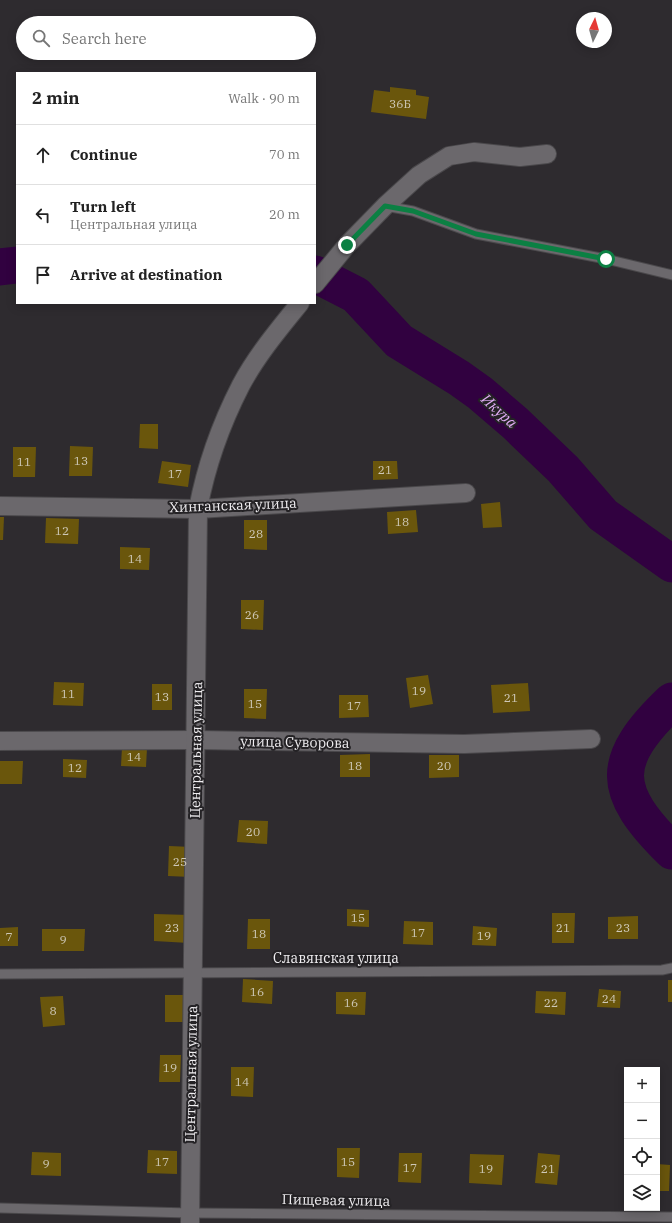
<!DOCTYPE html>
<html lang="en">
<head>
<meta charset="utf-8">
<style>
	body { margin:0; font-family:"IBM Plex Serif",serif; background:#f6f6f6; color:#222 }
	.controls { position:absolute; right:12px; bottom:12px; display:grid; overflow:hidden; border-radius:0px; box-shadow:0 2px 10px #0003 }
	.controls button { width:36px; height:36px; display:grid; place-items:center; padding:0; border:0; border-bottom:1px solid #e0e0e0; background:#fff; color:#222; font:20px sans-serif }
	.compass { position:absolute; left:576px; top:12px; width:36px; height:36px; border-radius:50%; background:#fff; box-shadow:0 2px 10px #0003; rotate:5deg }
	.stop { position:absolute; width:12px; height:12px; margin:-9px; border:3px solid #0b8043; border-radius:50%; background:#fff }
	.stop.end { background:#0b8043; border-color:#fff; box-shadow:0 1px 4px #0008 }
	.list { margin:0; padding:0; list-style:none }
	h2 { display:flex; justify-content:space-between; align-items:center; height:52px; margin:0; padding:0 16px; font-size:17px }
	h2 small { font-size:13px; font-weight:400; color:#767676 }
	.list li { display:grid; grid-template-columns:26px 1fr auto; gap:12px; align-items:center; box-sizing:border-box; height:60px; padding:0 16px; border-top:1px solid #e0e0e0 }
	.list b { display:block; font-size:15px; white-space:nowrap }
	.list p { margin:0; font-size:13px; white-space:nowrap; color:#767676 }
	.list em { font-size:13px; font-style:normal; color:#767676 }
	.icon { flex:none; width:22px; height:22px; fill:none; stroke:currentColor; stroke-width:2; stroke-linecap:round; stroke-linejoin:round }
	.map { position:relative; flex:none; width:672px; height:1223px; overflow:hidden }
	.search { position:absolute; background:#fff; box-shadow:0 2px 10px #0003; left:16px; top:16px; width:300px; height:44px; display:flex; align-items:center; gap:10px; box-sizing:border-box; padding:0 14px; border-radius:22px; color:#767676; font-size:15px }
	.panel { position:absolute; background:#fff; box-shadow:0 2px 10px #0003; left:16px; top:72px; width:300px; height:232px; border-radius:0px }
	.map>svg:first-child { display:block }
	.lines { fill:none; stroke-linecap:round; stroke-linejoin:round }
	.river { stroke:#310140; stroke-width:37 }
	.building { fill:#6a560c }
	.lane-casing { stroke:#4a484b; stroke-width:11 }
	.street-casing { stroke:#4a484b; stroke-width:20 }
	.lane { stroke:#6b686c; stroke-width:9 }
	.street { stroke:#6b686c; stroke-width:18 }
	.route { stroke:#0b8043; stroke-width:5 }
	.labels { text-anchor:middle; stroke-width:4; stroke-linejoin:round; paint-order:stroke }
	.number-label { font-size:12px; fill:#cec8b8 }
	.street-label { font-size:14px; fill:#f0eef1; stroke:#242225 }
	.water-label { font-size:15px; font-style:italic; fill:#e0acf5; stroke:#242225 }
</style>
</head>
<body>
<div class="map">
<svg width="672" height="1223" viewBox="0 0 672 1223">
	<rect width="100%" height="100%" fill="#2e2b2f"/>
	<g class="lines">
		<g class="river">
			<path d="M0,267L17,265"/>
			<path d="M315,274L356,295L399,341L459,378L480,393L515,423L563,469L603,515L672,564"/>
			<path d="M672,701C609,761 611,791 672,851"/>
		</g>
	</g>
	<g class="building">
		<path d="M390,87L416,90V95L429,97L426,119L371,112L374,90L390,92Z"/>
		<path d="M140,424H158V449L139,448Z"/>
		<path d="M70,446L93,447L92,476H69Z"/>
		<path d="M13,447H36L35,477H13Z"/>
		<path d="M162,461L191,465L188,487L158,483Z"/>
		<path d="M373,461H397L398,479L373,480Z"/>
		<path d="M500,502L502,527L483,528L481,504Z"/>
		<path d="M416,510L418,532L388,534L387,512Z"/>
		<path d="M0,517H4L3,540H0Z"/>
		<path d="M46,518L79,519L78,544L45,543Z"/>
		<path d="M244,520H267V550L244,549Z"/>
		<path d="M120,547L150,548L149,570L120,569Z"/>
		<path d="M241,600H264L263,630L241,629Z"/>
		<path d="M428,675L433,704L410,708L406,678Z"/>
		<path d="M54,682L84,683L83,706L53,705Z"/>
		<path d="M528,683L530,711L493,713L491,685Z"/>
		<rect x="152" y="684" width="20" height="26"/>
		<path d="M244,689H267L266,719L244,718Z"/>
		<path d="M339,695H368L369,717L339,718Z"/>
		<path d="M122,747L147,748L146,767L121,766Z"/>
		<path d="M370,754V777H340V755Z"/>
		<path d="M429,755H459V777L429,778Z"/>
		<path d="M63,759L87,760L86,778L63,777Z"/>
		<path d="M0,761H23L22,784H0Z"/>
		<path d="M239,820L268,821L267,844L237,842Z"/>
		<path d="M169,846L192,847L191,877L168,876Z"/>
		<path d="M347,909L369,910V927L347,926Z"/>
		<path d="M552,913H575L574,943H552Z"/>
		<path d="M154,914L190,915L189,943L154,941Z"/>
		<path d="M638,916V939H608V917Z"/>
		<path d="M248,919H270V949H247Z"/>
		<path d="M404,921L433,922V945L403,944Z"/>
		<path d="M473,926L497,928L496,946L472,945Z"/>
		<path d="M18,927V946H0V928Z"/>
		<path d="M42,929H85L84,951H42Z"/>
		<path d="M243,979L273,981L272,1004L242,1002Z"/>
		<rect x="668" y="980" width="4" height="22"/>
		<path d="M599,989L621,991L620,1008L597,1007Z"/>
		<path d="M536,991L566,992L565,1015L535,1013Z"/>
		<path d="M336,992H366L365,1015L336,1014Z"/>
		<path d="M165,995H186L185,1022H165Z"/>
		<path d="M63,996L65,1025L43,1027L40,997Z"/>
		<path d="M160,1055H181L180,1082H159Z"/>
		<path d="M231,1067H254L253,1097L231,1096Z"/>
		<path d="M337,1148H360L359,1178L337,1177Z"/>
		<path d="M148,1150L177,1151V1174L147,1173Z"/>
		<path d="M32,1152L61,1153V1176L31,1175Z"/>
		<path d="M399,1153H422L421,1183L398,1182Z"/>
		<path d="M538,1153L560,1155L557,1185L535,1183Z"/>
		<path d="M470,1154L504,1155L502,1185L469,1183Z"/>
		<path d="M657,1164L670,1165L669,1191H657Z"/>
	</g>
	<g class="lines">
		<g class="lane-casing">
			<g id="lane">
				<path d="M385,206L413,211L476,234L606,259L672,275"/>
				<path d="M0,974L662,970L672,968"/>
				<path d="M0,1208L189,1213L672,1217"/>
			</g>
		</g>
		<g class="street-casing">
			<g id="street">
				<path d="M315,284L347,245L385,206L419,175L449,156L474,152L520,157L547,154"/>
				<path d="M0,506L198,509L466,493"/>
				<path d="M0,741L197,740L464,744L591,739"/>
				<path d="M190,1223L198,509C206,466 221,424 241,385C257,355 279,329 300,303"/>
			</g>
		</g>
		<use href="#lane" class="lane"/>
		<use href="#street" class="street"/>
	</g>
	<g class="lines">
		<path class="route" d="M347,245L385,206L413,211L476,234L606,259"/>
	</g>
	<g class="labels">
		<g class="number-label">
			<text x="400" y="108">36Б</text>
			<text x="81" y="465">13</text>
			<text x="24" y="466">11</text>
			<text x="385" y="474">21</text>
			<text x="175" y="478">17</text>
			<text x="402" y="526">18</text>
			<text x="62" y="535">12</text>
			<text x="256" y="538">28</text>
			<text x="135" y="563">14</text>
			<text x="252" y="619">26</text>
			<text x="419" y="695">19</text>
			<text x="68" y="698">11</text>
			<text x="162" y="701">13</text>
			<text x="511" y="702">21</text>
			<text x="255" y="708">15</text>
			<text x="354" y="710">17</text>
			<text x="134" y="761">14</text>
			<text x="355" y="770">18</text>
			<text x="444" y="770">20</text>
			<text x="75" y="772">12</text>
			<text x="253" y="836">20</text>
			<text x="180" y="866">25</text>
			<text x="358" y="922">15</text>
			<text x="172" y="932">23</text>
			<text x="563" y="932">21</text>
			<text x="623" y="932">23</text>
			<text x="418" y="937">17</text>
			<text x="259" y="938">18</text>
			<text x="484" y="940">19</text>
			<text x="9" y="941">7</text>
			<text x="63" y="944">9</text>
			<text x="257" y="996">16</text>
			<text x="609" y="1003">24</text>
			<text x="351" y="1007">16</text>
			<text x="551" y="1007">22</text>
			<text x="53" y="1015">8</text>
			<text x="170" y="1072">19</text>
			<text x="242" y="1086">14</text>
			<text x="162" y="1166">17</text>
			<text x="348" y="1166">15</text>
			<text x="46" y="1168">9</text>
			<text x="410" y="1172">17</text>
			<text x="486" y="1173">19</text>
			<text x="548" y="1173">21</text>
		</g>
		<g class="street-label">
			<text transform="translate(233 505) rotate(-2)" y="5">Хинганская улица</text>
			<text transform="translate(295 742) rotate(1)" y="5">улица Суворова</text>
			<text transform="translate(196 750) rotate(-89)" y="5">Центральная улица</text>
			<text x="336" y="963">Славянская улица</text>
			<text transform="translate(191 1074) rotate(-89)" y="5">Центральная улица</text>
			<text transform="translate(336 1200) rotate(1)" y="5">Пищевая улица</text>
		</g>
		<g class="water-label">
			<text transform="translate(499 411) rotate(42)" y="5">Икура</text>
		</g>
	</g>
</svg>
<div class="controls">
<button>+</button>
<button>−</button>
<button><svg class="icon" aria-label="locate" viewBox="0 0 24 24"><circle cx="12" cy="12" r="6"/><path d="M12 2v4M12 18v4M2 12h4M18 12h4"/></svg></button>
<button><svg class="icon" aria-label="layers" viewBox="0 0 24 24"><path d="M12 4l9 5-9 5-9-5zM3 14l9 5 9-5"/></svg></button>
</div>
<svg class="compass" viewBox="-18 -18 36 36"><path d="M0-13l5 13h-10z" fill="#e53935"/><path d="M0 13l5-13h-10z" fill="#767676"/></svg>
<div class="stop" style="left:606px;top:259px"></div>
<div class="stop end" style="left:347px;top:245px"></div>
<div class="search"><svg class="icon" aria-label="search" viewBox="0 0 24 24"><circle cx="10" cy="10" r="6"/><path d="M15 15l6 6"/></svg>Search here</div>
<section class="panel">
<h2>2 min<small>Walk · 90 m</small></h2>
<ul class="list">
<li><svg class="icon" aria-label="ahead" viewBox="0 0 24 24"><path d="M12 20V5M6 11l6-6 6 6"/></svg><div><b>Continue</b></div><em>70 m</em></li>
<li><svg class="icon" aria-label="left" viewBox="0 0 24 24"><path d="M17 20v-9H6M10 6l-5 5 5 5"/></svg><div><b>Turn left</b><p>Центральная улица</p></div><em>20 m</em></li>
<li><svg class="icon" aria-label="arrive" viewBox="0 0 24 24"><path d="M6 21V4h12l-3 4 3 4H6"/></svg><div><b>Arrive at destination</b></div></li>
</ul>
</section>
</div>
</body>
</html>
